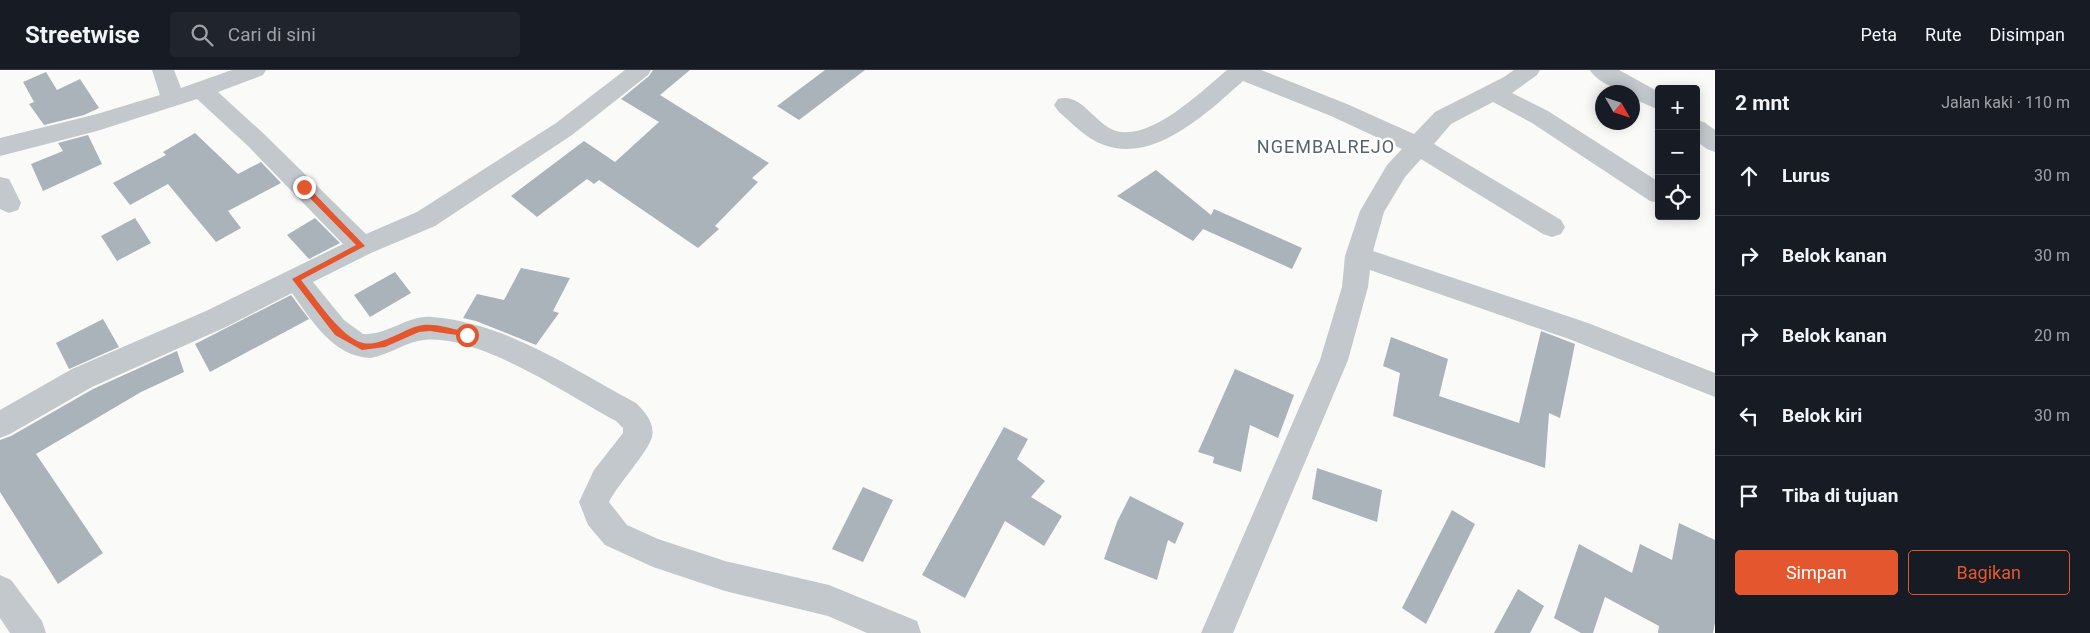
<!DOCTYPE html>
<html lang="id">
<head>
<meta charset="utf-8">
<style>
	body { margin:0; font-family:Roboto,sans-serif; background:#20242c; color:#f1f3f6 }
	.controls { position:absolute; right:15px; top:15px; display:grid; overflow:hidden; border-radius:5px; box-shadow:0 2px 12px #0003 }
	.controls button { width:45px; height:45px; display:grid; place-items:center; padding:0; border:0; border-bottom:1px solid #363941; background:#171b24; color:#f1f3f6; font:25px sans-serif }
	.compass { position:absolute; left:1595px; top:15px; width:45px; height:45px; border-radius:50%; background:#171b24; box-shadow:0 2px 12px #0003; rotate:129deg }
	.stop { position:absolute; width:15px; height:15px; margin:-11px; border:4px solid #e4572e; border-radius:50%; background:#fff }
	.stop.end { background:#e4572e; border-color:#fff; box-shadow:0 1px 5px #0008 }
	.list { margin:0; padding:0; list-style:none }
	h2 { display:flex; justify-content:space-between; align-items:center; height:65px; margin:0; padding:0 20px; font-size:21px }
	h2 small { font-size:16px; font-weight:400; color:#9ea1a6 }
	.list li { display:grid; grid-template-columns:32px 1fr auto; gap:15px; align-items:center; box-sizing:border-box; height:80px; padding:0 20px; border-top:1px solid #363941 }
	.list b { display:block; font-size:19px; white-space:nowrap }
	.list em { font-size:16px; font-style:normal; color:#9ea1a6 }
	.actions { display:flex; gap:10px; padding:15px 20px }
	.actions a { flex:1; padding:11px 0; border:1px solid #e4572e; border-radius:5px; text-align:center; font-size:18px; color:#e4572e }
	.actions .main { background:#e4572e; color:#fff }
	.icon { flex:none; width:28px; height:28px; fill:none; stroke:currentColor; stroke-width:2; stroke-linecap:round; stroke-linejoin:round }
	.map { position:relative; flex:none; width:1715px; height:563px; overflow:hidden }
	header { display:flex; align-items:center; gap:30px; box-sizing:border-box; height:70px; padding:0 25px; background:#171b24; border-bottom:1px solid #363941 }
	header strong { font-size:24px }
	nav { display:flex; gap:28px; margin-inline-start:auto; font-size:18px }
	.search { width:350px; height:45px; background:#20242c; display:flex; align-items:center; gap:12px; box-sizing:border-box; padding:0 18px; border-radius:5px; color:#9ea1a6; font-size:19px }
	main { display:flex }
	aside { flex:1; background:#171b24 }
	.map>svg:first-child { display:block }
	.building { fill:#aab3b9 }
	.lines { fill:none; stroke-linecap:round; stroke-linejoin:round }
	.minor { fill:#c3c8cc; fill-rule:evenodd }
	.route { fill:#e4572e }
	.labels { text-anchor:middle; stroke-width:5; stroke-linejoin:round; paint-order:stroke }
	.quarter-label { font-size:18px; letter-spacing:1px; fill:#57646e; stroke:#fff }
</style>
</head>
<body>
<header>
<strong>Streetwise</strong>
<div class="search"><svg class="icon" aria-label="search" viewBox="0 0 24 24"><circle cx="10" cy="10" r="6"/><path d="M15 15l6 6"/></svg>Cari di sini</div>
<nav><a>Peta</a><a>Rute</a><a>Disimpan</a></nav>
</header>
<main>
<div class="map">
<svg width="1715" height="563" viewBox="0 0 1715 563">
	<rect width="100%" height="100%" fill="#fafaf8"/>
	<g class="building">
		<path d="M653,0H690L660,25L769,93L752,108L758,112L715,156L719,159L698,178L599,110L594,114L587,109L537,147L511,126L584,71L615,92L659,52L621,29L649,6Z"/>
		<path d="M825,0H865L799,50L777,36Z"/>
		<path d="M46,2L57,20L80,9L99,38L84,45L44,55L29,34L34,32L23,12Z"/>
		<path d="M195,63L238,104L261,92L281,113L228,141L241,158L216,172L168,114L130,135L113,113L166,85L163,82Z"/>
		<path d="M88,65L102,94L43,121L31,94L63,81L58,73Z"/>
		<path d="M1156,100L1211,145L1214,139L1302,178L1292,199L1203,159L1193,171L1117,126Z"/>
		<path d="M135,148L151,173L117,191L101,166Z"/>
		<path d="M315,148L340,173L309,189L287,165Z"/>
		<path d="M521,198L570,208L553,241L559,243L536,275L476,251L463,248L477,224L504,230Z"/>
		<path d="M395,202L411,223L370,247L354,225Z"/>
		<path d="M291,225L309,249L210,302L195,274Z"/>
		<path d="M103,249L119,277L69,299L56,273Z"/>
		<path d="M1541,261L1575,274L1560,348L1549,343L1545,398L1393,346L1400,303L1383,296L1391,267L1448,289L1439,326L1519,353Z"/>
		<path d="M177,281L184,302L141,322L36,384L103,483L58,514L0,422V370L11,366L93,319Z"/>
		<path d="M1235,299L1294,325L1278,368L1250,355L1241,402L1213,393L1214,387L1198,382Z"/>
		<path d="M1004,357L1028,369L1017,389L1045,411L1031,427L1062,446L1044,476L1005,451L965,528L922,505Z"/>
		<path d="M1317,398L1382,420L1377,452L1312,429Z"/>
		<path d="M863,417L893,430L863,492L832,479Z"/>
		<path d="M1130,426L1184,453L1175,474L1168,470L1157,510L1104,489L1117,452Z"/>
		<path d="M1452,440L1475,454L1426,554L1402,538Z"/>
		<path d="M1679,453L1715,470V553L1713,563H1658L1659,556L1605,527L1593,563H1581L1554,548L1579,474L1632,503L1640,474L1672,490Z"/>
		<path d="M1518,519L1544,536L1530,563H1494Z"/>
	</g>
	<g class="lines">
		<g class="minor">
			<path d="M152,0H174L181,18L232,0H266L263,5L218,22L264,64L366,164L417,142L556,53L625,0H651L648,5L572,65L435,156L371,183L313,212L344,250L363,264C387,266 407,245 432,247C507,253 572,299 636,333C645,342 655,353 652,367C648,382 618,414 609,432L627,455L658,469L725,491L829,515L917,551L921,563H867L828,546L725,521L653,497L605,475L588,455L579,432L594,400L623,363V358L616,351C568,325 479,264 424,270C408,271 389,285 370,288C333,286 312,251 292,223L226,257L92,317L10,364L0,368V340L72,299L206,241L343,174L248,76L197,29L97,61L0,86V68L97,44L160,25Z"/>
			<path d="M1227,0H1261L1347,34L1414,64L1435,42L1504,7L1514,0H1540L1537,5L1512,23L1548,41L1659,112V133L1650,131L1532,53L1493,32L1451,54L1434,74L1561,150L1565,157L1561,164L1552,167L1543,164L1421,89L1405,107L1384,142L1373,181L1588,253L1715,303V327L1569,269L1370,200L1368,217L1348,290L1233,563H1201L1320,290L1342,217L1345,186L1360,141L1387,95L1402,79L1331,46L1243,11C1209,41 1155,94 1104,75C1086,69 1072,53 1058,41L1054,35L1058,29C1082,22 1094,54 1116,61C1151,71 1202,21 1227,0Z"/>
			<path d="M1590,0H1619L1659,22V40L1632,28V22C1619,22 1597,12 1590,0Z"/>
			<path d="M1696,50L1704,52L1715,60V82L1707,79L1696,71Z"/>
			<path d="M0,107L9,109L21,133L18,140L9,143L0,139Z"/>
			<path d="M0,505L11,510L42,551L46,563H10L0,548Z"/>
		</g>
	</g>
	<path class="route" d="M301,115H306L365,176L301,210C315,227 341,268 363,273C380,277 402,260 418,256C433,252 452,259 467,262H470V267L430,261L419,262L385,277L362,280L335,265L292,209L356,175L301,119Z"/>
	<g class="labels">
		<g class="quarter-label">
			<text x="1326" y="83">NGEMBALREJO</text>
		</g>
	</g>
</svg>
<div class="controls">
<button>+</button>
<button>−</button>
<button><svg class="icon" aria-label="locate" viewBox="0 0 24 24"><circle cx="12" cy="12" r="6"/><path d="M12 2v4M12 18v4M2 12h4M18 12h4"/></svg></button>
</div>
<svg class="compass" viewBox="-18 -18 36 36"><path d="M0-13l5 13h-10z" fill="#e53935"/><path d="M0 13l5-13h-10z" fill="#9ea1a6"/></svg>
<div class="stop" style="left:467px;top:265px"></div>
<div class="stop end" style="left:304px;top:117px"></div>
</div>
<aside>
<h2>2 mnt<small>Jalan kaki · 110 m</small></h2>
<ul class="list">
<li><svg class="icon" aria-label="ahead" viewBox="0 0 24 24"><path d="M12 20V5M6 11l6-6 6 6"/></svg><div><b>Lurus</b></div><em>30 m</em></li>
<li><svg class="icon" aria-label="right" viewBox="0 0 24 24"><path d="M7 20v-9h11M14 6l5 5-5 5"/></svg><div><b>Belok kanan</b></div><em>30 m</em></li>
<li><svg class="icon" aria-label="right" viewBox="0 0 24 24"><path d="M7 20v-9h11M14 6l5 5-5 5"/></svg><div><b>Belok kanan</b></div><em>20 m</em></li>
<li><svg class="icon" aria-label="left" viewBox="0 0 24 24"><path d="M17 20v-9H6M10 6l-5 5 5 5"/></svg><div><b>Belok kiri</b></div><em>30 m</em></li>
<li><svg class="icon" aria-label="arrive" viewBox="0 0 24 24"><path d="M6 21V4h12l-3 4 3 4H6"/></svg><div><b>Tiba di tujuan</b></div></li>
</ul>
<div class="actions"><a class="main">Simpan</a><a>Bagikan</a></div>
</aside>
</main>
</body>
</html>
